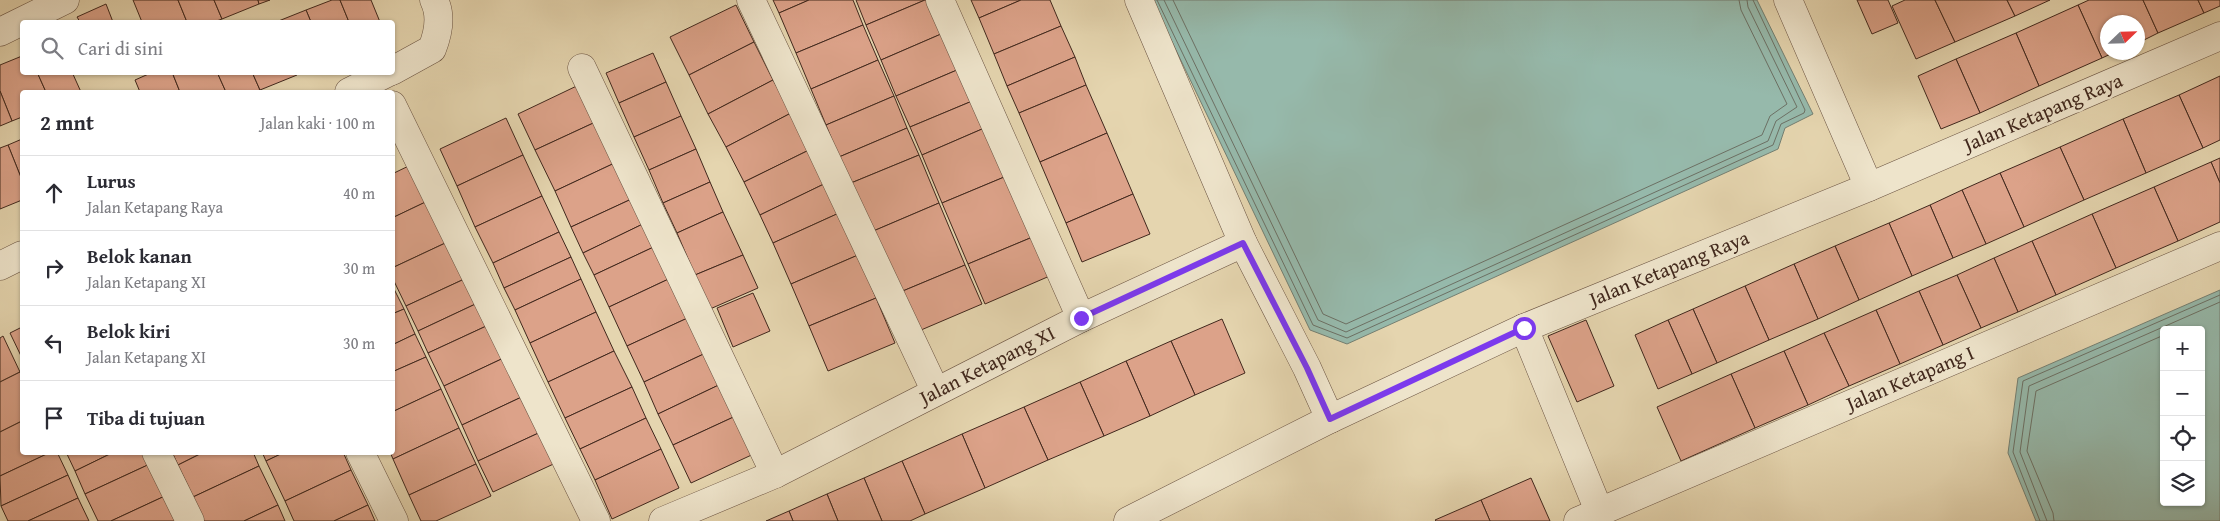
<!DOCTYPE html>
<html lang="id">
<head>
<meta charset="utf-8">
<style>
	body { margin:0; font-family:"Gentium Book Plus",serif; background:#f7f7f7; color:#2b2b33 }
	.controls { position:absolute; right:15px; bottom:15px; display:grid; overflow:hidden; border-radius:5px; box-shadow:0 1px 4px #0004 }
	.controls button { width:45px; height:45px; display:grid; place-items:center; padding:0; border:0; border-bottom:1px solid #e1e1e2; background:#fff; color:#2b2b33; font:25px sans-serif }
	.compass { position:absolute; left:2100px; top:15px; width:45px; height:45px; border-radius:50%; background:#fff; box-shadow:0 1px 4px #0004; rotate:67deg }
	.stop { position:absolute; width:15px; height:15px; margin:-11px; border:4px solid #7c3aed; border-radius:50%; background:#fff }
	.stop.end { background:#7c3aed; border-color:#fff; box-shadow:0 1px 5px #0008 }
	.list { margin:0; padding:0; list-style:none }
	h2 { display:flex; justify-content:space-between; align-items:center; height:65px; margin:0; padding:0 20px; font-size:21px }
	h2 small { font-size:16px; font-weight:400; color:#7c7c81 }
	.list li { display:grid; grid-template-columns:32px 1fr auto; gap:15px; align-items:center; box-sizing:border-box; height:75px; padding:0 20px; border-top:1px solid #e1e1e2 }
	.list b { display:block; font-size:19px; white-space:nowrap }
	.list p { margin:0; font-size:16px; white-space:nowrap; color:#7c7c81 }
	.list em { font-size:16px; font-style:normal; color:#7c7c81 }
	.icon { flex:none; width:28px; height:28px; fill:none; stroke:currentColor; stroke-width:2; stroke-linecap:round; stroke-linejoin:round }
	.map { position:relative; flex:none; width:2220px; height:521px; overflow:hidden }
	.search { position:absolute; background:#fff; box-shadow:0 1px 4px #0004; left:20px; top:20px; width:375px; height:55px; display:flex; align-items:center; gap:12px; box-sizing:border-box; padding:0 18px; border-radius:5px; color:#7c7c81; font-size:19px }
	.panel { position:absolute; background:#fff; box-shadow:0 1px 4px #0004; left:20px; top:90px; width:375px; height:365px; border-radius:5px }
	.map>svg:first-child { display:block }
	.water { fill:#96b9ab; stroke:#747f72; fill-rule:evenodd }
	.lines { fill:none; stroke-linecap:round; stroke-linejoin:round }
	.shore { stroke:#6c7064; stroke-width:1 }
	.building { fill:#dca289; stroke:#41281d }
	.minor-casing { stroke:#6a5342; stroke-width:29 }
	.minor { stroke:#eee4cb; stroke-width:28 }
	.route { stroke:#7c3aed; stroke-width:6 }
	.labels { text-anchor:middle; stroke-width:5; stroke-linejoin:round; paint-order:stroke }
	.street-label { font-size:20px; fill:#41281d; stroke:#eee4cb }
</style>
</head>
<body>
<div class="map">
<svg width="2220" height="521" viewBox="0 0 2220 521">
	<rect width="100%" height="100%" fill="#e5d5af"/>
	<filter id="stains"><feTurbulence type="fractalNoise" baseFrequency=".004" numOctaves="4"/><feColorMatrix values="0 0 0 0 .2 0 0 0 0 .09 0 0 0 0 .02 0 0 0 .5 -.17"/></filter>
	<radialGradient id="worn" r=".72"><stop offset=".6" stop-color="#630" stop-opacity="0"/><stop offset="1" stop-color="#630" stop-opacity=".3"/></radialGradient>
	<g class="water">
		<path d="M1152,0H1757L1813,114L1785,128L1778,149L1347,344L1310,330Z"/>
		<path d="M2220,290V521H2036L2008,453L2018,378ZM2164,330H2201V502H2164Z"/>
	</g>
	<g class="lines">
		<g class="shore">
			<path d="M1157,0L1313,325L1347,338L1773,145L1781,124L1804,113L1805,110L1753,0"/>
			<path d="M1164,0L1318,320L1346,332L1768,141L1776,121L1797,107L1748,7L1747,0"/>
			<path d="M1173,0L1323,314L1346,324L1762,135L1770,116L1787,104L1741,10L1739,0"/>
			<path d="M2040,521L2013,452L2023,381L2220,295"/>
			<path d="M2047,521L2020,452L2029,386L2220,302"/>
			<path d="M2054,521L2053,513L2027,451L2036,391L2164,335"/>
		</g>
	</g>
	<g class="building">
		<path d="M133,0H178L187,22H142Z"/>
		<path d="M178,0H214L222,19L214,22H187Z"/>
		<path d="M214,0H258L259,4L222,19Z"/>
		<path d="M258,0H270L259,4Z"/>
		<path d="M332,0H340L349,22H311L306,10Z"/>
		<path d="M340,0H371L380,22H349Z"/>
		<path d="M773,0H809L779,13Z"/>
		<path d="M809,0H853L863,25L796,53L779,13Z"/>
		<path d="M856,0H925L866,25Z"/>
		<path d="M925,0H935L948,31L881,60L866,25Z"/>
		<path d="M971,0H1021L979,18Z"/>
		<path d="M1021,0H1050L1061,26L994,54L979,18Z"/>
		<path d="M1857,0H1888L1898,23L1872,34Z"/>
		<path d="M1905,0H1935L1955,42L1916,59L1892,6Z"/>
		<path d="M1935,0H2007L2015,16L1955,42Z"/>
		<path d="M2007,0H2050L2015,16Z"/>
		<path d="M2089,0H2143L2158,33L2138,43V22H2108V52H2115L2102,58L2078,5Z"/>
		<path d="M2143,0H2198L2204,13L2158,33Z"/>
		<path d="M2198,0H2220V6L2204,13Z"/>
		<path d="M106,4L113,22H80L77,17Z"/>
		<path d="M736,5L754,42L689,75L670,37Z"/>
		<path d="M2078,5L2102,58L2039,86L2016,33Z"/>
		<path d="M306,10L311,22H276Z"/>
		<path d="M863,25L878,60L811,89L796,53Z"/>
		<path d="M1061,26L1075,57L1007,86L994,54Z"/>
		<path d="M948,31L964,67L896,96L881,60Z"/>
		<path d="M2016,33L2039,86L1980,113L1956,59Z"/>
		<path d="M754,42L773,80L708,114L689,75Z"/>
		<path d="M653,53L666,82L619,103L606,73Z"/>
		<path d="M22,56V72H37L46,92H22V117L12,121L0,91V65Z"/>
		<path d="M1075,57L1086,85L1019,113L1007,86Z"/>
		<path d="M1956,59L1980,113L1941,129L1918,76Z"/>
		<path d="M878,60L894,96L826,125L811,89Z"/>
		<path d="M964,67L977,99L910,127L896,96Z"/>
		<path d="M37,72H72L81,92H46Z"/>
		<path d="M153,72H172L180,92H140L135,80Z"/>
		<path d="M172,72H217L226,92H180Z"/>
		<path d="M217,72H252L260,90L253,92H226Z"/>
		<path d="M252,72H296L297,75L260,90Z"/>
		<path d="M2220,76V140L2203,148L2179,95Z"/>
		<path d="M773,80L791,113L726,147L708,114Z"/>
		<path d="M585,82L602,119L535,150L518,114Z"/>
		<path d="M666,82L681,116L634,137L619,103Z"/>
		<path d="M1086,85L1107,133L1040,162L1019,113Z"/>
		<path d="M0,91L12,121L0,126Z"/>
		<path d="M2179,95L2203,148L2146,173L2123,119Z"/>
		<path d="M894,96L907,128L839,157L826,125Z"/>
		<path d="M977,99L989,126L922,155L910,127Z"/>
		<path d="M791,113L809,150L744,182L726,147Z"/>
		<path d="M681,116L696,149L649,170L634,137Z"/>
		<path d="M506,118L523,155L457,186L440,149Z"/>
		<path d="M602,119L621,160L555,191L535,150Z"/>
		<path d="M2123,119L2146,173L2084,200L2060,147Z"/>
		<path d="M989,126L1009,175L942,203L922,155Z"/>
		<path d="M907,128L919,155L851,183L839,157Z"/>
		<path d="M1107,133L1133,194L1066,223L1040,162Z"/>
		<path d="M22,139V180L8,145Z"/>
		<path d="M8,145L22,180V200L0,209V148Z"/>
		<path d="M2060,147L2084,200L2024,227L2000,173Z"/>
		<path d="M696,149L710,182L663,203L649,170Z"/>
		<path d="M809,150L826,183L760,215L744,182Z"/>
		<path d="M523,155L542,196L475,227L457,186Z"/>
		<path d="M919,155L939,203L871,232L851,183Z"/>
		<path d="M2220,158V183L2211,162Z"/>
		<path d="M621,160L638,196L571,227L555,191Z"/>
		<path d="M419,161L436,197L392,218V174Z"/>
		<path d="M2211,162L2220,183V222L2178,241L2154,187Z"/>
		<path d="M2000,173L2024,227L1986,244L1962,190Z"/>
		<path d="M1009,175L1035,236L968,264L942,203Z"/>
		<path d="M710,182L723,212L677,233L663,203Z"/>
		<path d="M826,183L839,213L773,243L760,215Z"/>
		<path d="M2154,187L2178,241L2116,268L2092,214Z"/>
		<path d="M1962,190L1986,244L1953,258L1930,205Z"/>
		<path d="M1133,194L1150,234L1082,262L1066,223Z"/>
		<path d="M542,196L559,232L493,263L475,227Z"/>
		<path d="M638,196L649,221L583,253L571,227Z"/>
		<path d="M436,197L456,238L392,268V218Z"/>
		<path d="M939,203L965,265L898,293L871,232Z"/>
		<path d="M1930,205L1953,258L1912,276L1889,223Z"/>
		<path d="M723,212L743,255L695,275L677,233Z"/>
		<path d="M839,213L858,255L791,284L773,243Z"/>
		<path d="M2092,214L2116,268L2056,295L2032,241Z"/>
		<path d="M649,221L660,244L594,275L583,253Z"/>
		<path d="M1889,223L1912,276L1859,300L1835,246Z"/>
		<path d="M559,232L571,257L504,288L493,263Z"/>
		<path d="M1035,236L1052,275L985,304L968,264Z"/>
		<path d="M456,238L473,275L406,306L392,277V268Z"/>
		<path d="M2032,241L2056,295L2018,312L1994,258Z"/>
		<path d="M660,244L675,276L609,307L594,275Z"/>
		<path d="M1835,246L1859,300L1818,319L1794,264Z"/>
		<path d="M743,255L758,288L710,309L695,275Z"/>
		<path d="M858,255L876,298L809,326L791,284Z"/>
		<path d="M571,257L581,279L515,310L504,288Z"/>
		<path d="M1994,258L2018,312L1981,328L1957,275Z"/>
		<path d="M1794,264L1818,319L1769,340L1745,286Z"/>
		<path d="M965,265L982,304L914,333L898,293Z"/>
		<path d="M473,275L484,300L418,331L406,306Z"/>
		<path d="M1957,275L1981,328L1943,345L1919,291Z"/>
		<path d="M675,276L694,315L627,346L609,307Z"/>
		<path d="M581,279L596,312L530,343L515,310Z"/>
		<path d="M392,285L404,309L392,314Z"/>
		<path d="M1745,286L1769,340L1717,363L1693,309Z"/>
		<path d="M1919,291L1943,345L1900,364L1876,310Z"/>
		<path d="M753,293L770,331L733,347L717,308Z"/>
		<path d="M876,298L895,343L828,371L809,326Z"/>
		<path d="M484,300L495,322L428,353L418,331Z"/>
		<path d="M404,309L415,334L392,345V314Z"/>
		<path d="M1693,309L1717,363L1692,374L1668,320Z"/>
		<path d="M1876,310L1900,364L1849,386L1824,333Z"/>
		<path d="M596,312L614,351L548,382L530,343Z"/>
		<path d="M694,315L710,351L644,382L627,346Z"/>
		<path d="M1222,319L1245,373L1195,395L1171,341Z"/>
		<path d="M1586,320L1614,386L1577,402L1548,336Z"/>
		<path d="M1668,320L1692,374L1658,389L1635,335Z"/>
		<path d="M495,322L510,355L444,386L428,353Z"/>
		<path d="M22,327V358L10,333Z"/>
		<path d="M1824,333L1849,386L1808,405L1784,351Z"/>
		<path d="M415,334L426,357L392,372V345Z"/>
		<path d="M3,336L20,372L0,382V338Z"/>
		<path d="M1171,341L1195,395L1150,416L1126,361Z"/>
		<path d="M614,351L632,387L565,418L548,382Z"/>
		<path d="M710,351L725,382L658,414L644,382Z"/>
		<path d="M1784,351L1808,405L1755,428L1731,374Z"/>
		<path d="M510,355L528,394L462,425L444,386Z"/>
		<path d="M426,357L441,389L392,412V372Z"/>
		<path d="M1126,361L1150,416L1104,436L1080,382Z"/>
		<path d="M20,372L22,377V421L0,432V382Z"/>
		<path d="M1731,374L1755,428L1681,461L1657,407Z"/>
		<path d="M725,382L740,414L673,445L658,414Z"/>
		<path d="M1080,382L1104,436L1048,460L1024,407Z"/>
		<path d="M632,387L646,418L580,449L565,418Z"/>
		<path d="M441,389L459,428L393,459L390,452H392V412Z"/>
		<path d="M528,394L545,430L478,461L462,425Z"/>
		<path d="M1024,407L1048,460L985,488L962,434Z"/>
		<path d="M740,414L758,452L691,483L673,445Z"/>
		<path d="M646,418L661,449L595,480L580,449Z"/>
		<path d="M22,421V452H51L0,476V432Z"/>
		<path d="M459,428L476,464L409,495L393,459Z"/>
		<path d="M545,430L560,461L493,492L478,461Z"/>
		<path d="M962,434L985,488L925,514L902,461Z"/>
		<path d="M661,449L679,488L612,519L595,480Z"/>
		<path d="M51,452H57L68,475L1,506L0,476Z"/>
		<path d="M66,452H114L75,471Z"/>
		<path d="M114,452H147L152,463L85,494L75,471Z"/>
		<path d="M172,452H204L178,465Z"/>
		<path d="M204,452H253L259,466L193,497L178,465Z"/>
		<path d="M262,452H285L266,461Z"/>
		<path d="M285,452H343L351,470L285,501L266,461Z"/>
		<path d="M902,461L925,514L910,521H882L864,478Z"/>
		<path d="M152,463L167,495L111,521H98L85,494Z"/>
		<path d="M476,464L491,496L436,521H421L409,495Z"/>
		<path d="M259,466L278,505L244,521H204L193,497Z"/>
		<path d="M351,470L368,505L334,521H294L285,501Z"/>
		<path d="M68,475L78,498L28,521H8L1,506Z"/>
		<path d="M864,478L882,521H838L827,494Z"/>
		<path d="M1531,478L1550,521H1490L1481,500Z"/>
		<path d="M827,494L838,521H793L789,511Z"/>
		<path d="M167,495L179,521H111Z"/>
		<path d="M78,498L89,521H28Z"/>
		<path d="M1481,500L1490,521H1436L1435,520Z"/>
		<path d="M278,505L285,521H244Z"/>
		<path d="M368,505L375,521H334Z"/>
		<path d="M789,511L793,521H766Z"/>
	</g>
	<g class="lines">
		<g class="minor-casing">
			<g id="minor">
				<path d="M751,0L935,390"/>
				<path d="M940,0L1081,318"/>
				<path d="M1139,0L1243,243"/>
				<path d="M1788,0L1869,187"/>
				<path d="M0,32L65,0"/>
				<path d="M582,68L775,474"/>
				<path d="M392,71L432,49C438,34 442,16 434,0"/>
				<path d="M349,92L389,72"/>
				<path d="M392,105L596,521"/>
				<path d="M0,266L22,255"/>
				<path d="M1524,328L1599,511"/>
				<path d="M156,452L190,521"/>
				<path d="M360,452L394,521"/>
				<path d="M663,521L775,474L1081,318L1243,243L1307,368L1330,419"/>
				<path d="M1128,521L1330,419L1524,328L1869,187L2220,36"/>
				<path d="M1578,521L2220,246"/>
			</g>
		</g>
		<use href="#minor" class="minor"/>
	</g>
	<g class="lines">
		<path class="route" d="M1081,318L1243,243L1307,368L1330,419L1524,328"/>
	</g>
	<g class="labels">
		<g class="street-label">
			<text transform="translate(2043 112) rotate(-23)" y="7">Jalan Ketapang Raya</text>
			<text transform="translate(1669 268) rotate(-22)" y="7">Jalan Ketapang Raya</text>
			<text transform="translate(987 365) rotate(-27)" y="7">Jalan Ketapang XI</text>
			<text transform="translate(1910 378) rotate(-23)" y="7">Jalan Ketapang I</text>
		</g>
	</g>
	<rect width="100%" height="100%" filter="url(#stains)"/>
	<rect width="100%" height="100%" fill="url(#worn)"/>
</svg>
<div class="controls">
<button>+</button>
<button>−</button>
<button><svg class="icon" aria-label="locate" viewBox="0 0 24 24"><circle cx="12" cy="12" r="6"/><path d="M12 2v4M12 18v4M2 12h4M18 12h4"/></svg></button>
<button><svg class="icon" aria-label="layers" viewBox="0 0 24 24"><path d="M12 4l9 5-9 5-9-5zM3 14l9 5 9-5"/></svg></button>
</div>
<svg class="compass" viewBox="-18 -18 36 36"><path d="M0-13l5 13h-10z" fill="#e53935"/><path d="M0 13l5-13h-10z" fill="#7c7c81"/></svg>
<div class="stop" style="left:1524px;top:328px"></div>
<div class="stop end" style="left:1081px;top:318px"></div>
<div class="search"><svg class="icon" aria-label="search" viewBox="0 0 24 24"><circle cx="10" cy="10" r="6"/><path d="M15 15l6 6"/></svg>Cari di sini</div>
<section class="panel">
<h2>2 mnt<small>Jalan kaki · 100 m</small></h2>
<ul class="list">
<li><svg class="icon" aria-label="ahead" viewBox="0 0 24 24"><path d="M12 20V5M6 11l6-6 6 6"/></svg><div><b>Lurus</b><p>Jalan Ketapang Raya</p></div><em>40 m</em></li>
<li><svg class="icon" aria-label="right" viewBox="0 0 24 24"><path d="M7 20v-9h11M14 6l5 5-5 5"/></svg><div><b>Belok kanan</b><p>Jalan Ketapang XI</p></div><em>30 m</em></li>
<li><svg class="icon" aria-label="left" viewBox="0 0 24 24"><path d="M17 20v-9H6M10 6l-5 5 5 5"/></svg><div><b>Belok kiri</b><p>Jalan Ketapang XI</p></div><em>30 m</em></li>
<li><svg class="icon" aria-label="arrive" viewBox="0 0 24 24"><path d="M6 21V4h12l-3 4 3 4H6"/></svg><div><b>Tiba di tujuan</b></div></li>
</ul>
</section>
</div>
</body>
</html>
